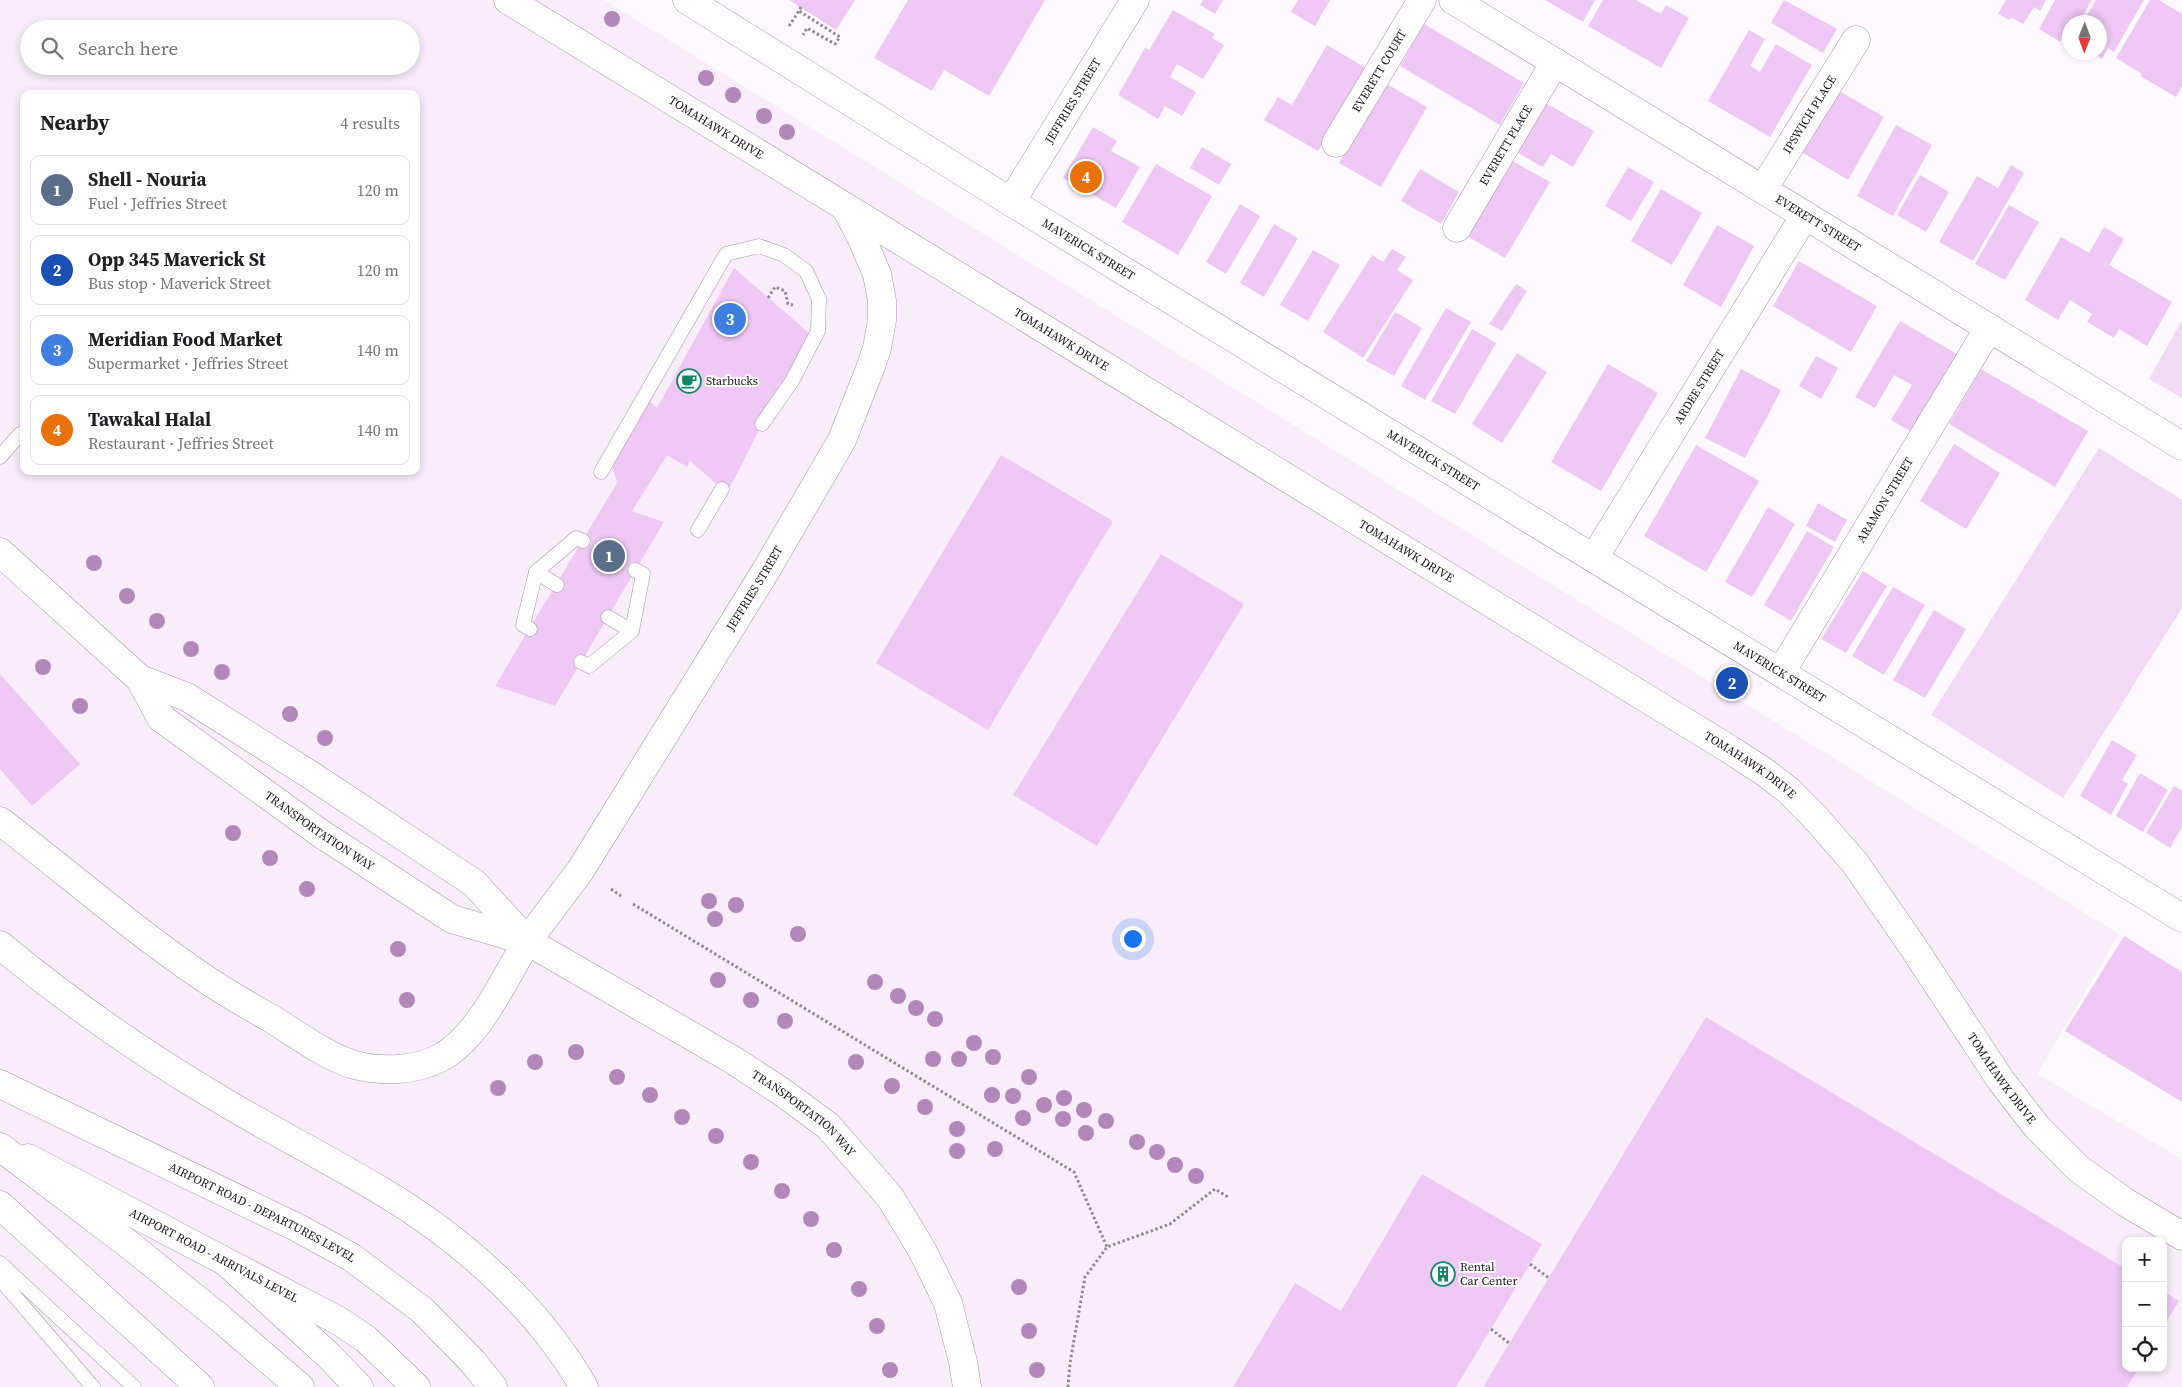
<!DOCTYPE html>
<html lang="en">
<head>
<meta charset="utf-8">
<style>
	body { margin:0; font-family:"Source Serif 4",serif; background:#f6f6f6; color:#202124 }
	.controls { position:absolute; right:15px; bottom:15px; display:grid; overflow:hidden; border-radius:10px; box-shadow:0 2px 8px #0003 }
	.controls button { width:45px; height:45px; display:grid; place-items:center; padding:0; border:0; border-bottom:1px solid #e0e0e0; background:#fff; color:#202124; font:25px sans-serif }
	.compass { position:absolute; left:2062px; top:15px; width:45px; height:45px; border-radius:50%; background:#fff; box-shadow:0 2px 8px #0003; rotate:181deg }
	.you { position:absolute; left:1132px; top:938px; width:18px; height:18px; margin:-12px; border:4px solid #fff; border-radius:50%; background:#1a73e8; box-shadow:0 0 0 8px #1a73e833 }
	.badge { display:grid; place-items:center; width:32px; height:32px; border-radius:50%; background:#108667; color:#fff; font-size:16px; font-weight:700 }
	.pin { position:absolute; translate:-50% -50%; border:2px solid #fff; box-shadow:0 1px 5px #0006 }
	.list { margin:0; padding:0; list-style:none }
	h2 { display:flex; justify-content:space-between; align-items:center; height:65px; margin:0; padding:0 20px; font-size:21px }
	h2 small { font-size:16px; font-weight:400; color:#757577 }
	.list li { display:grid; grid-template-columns:32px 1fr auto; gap:15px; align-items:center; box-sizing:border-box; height:70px; margin:0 10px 10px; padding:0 10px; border:1px solid #e0e0e0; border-radius:10px }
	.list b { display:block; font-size:19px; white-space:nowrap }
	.list p { margin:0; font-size:16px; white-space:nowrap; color:#757577 }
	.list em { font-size:16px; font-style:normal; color:#757577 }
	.icon { flex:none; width:28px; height:28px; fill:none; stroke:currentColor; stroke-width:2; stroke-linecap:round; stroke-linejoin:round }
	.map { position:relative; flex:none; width:2182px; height:1387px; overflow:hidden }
	.search { position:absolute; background:#fff; box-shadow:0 2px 8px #0003; left:20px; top:20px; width:400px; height:55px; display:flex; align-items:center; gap:12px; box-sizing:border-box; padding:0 18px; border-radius:28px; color:#757577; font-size:19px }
	.panel { position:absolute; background:#fff; box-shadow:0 2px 8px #0003; left:20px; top:90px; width:400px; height:385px; border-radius:10px }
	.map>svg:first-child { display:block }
	.built { fill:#f9edfb; fill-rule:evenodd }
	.green { fill:#f2daf6 }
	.building { fill:#efc8f6 }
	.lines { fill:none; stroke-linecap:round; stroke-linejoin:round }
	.service-casing { stroke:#a791ab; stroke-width:15 }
	.minor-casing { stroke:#a791ab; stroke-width:29 }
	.secondary-casing { stroke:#a791ab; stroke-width:29 }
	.primary-casing { stroke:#a791ab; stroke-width:29 }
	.motorway-casing { stroke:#a791ab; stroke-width:29 }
	.path { stroke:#918a92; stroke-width:3; stroke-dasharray:2.5 2.5; stroke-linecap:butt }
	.service { stroke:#fff; stroke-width:14 }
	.minor { stroke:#fff; stroke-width:28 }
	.secondary { stroke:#fff; stroke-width:28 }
	.primary { stroke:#fff; stroke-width:28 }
	.motorway { stroke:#fff; stroke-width:28 }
	.tree { fill:#b287ba }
	.labels { text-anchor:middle; stroke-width:4; stroke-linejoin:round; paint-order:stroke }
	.street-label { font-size:12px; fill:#1d141e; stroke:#fff }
	.poi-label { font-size:12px; fill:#1d141e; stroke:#fff; text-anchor:start }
</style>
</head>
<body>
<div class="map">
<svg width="2182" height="1387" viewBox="0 0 2182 1387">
	<rect width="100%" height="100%" fill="#fef9ff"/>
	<path class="built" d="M0,0H604L2119,934L2037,1074L2182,1159V1387H0ZM29,29H411V66H29ZM24,94H416V471H24ZM2126,1241H2163V1368H2126Z"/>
	<g class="green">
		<path d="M2182,320V398L2149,379Z"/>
		<path d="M2099,448L2182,500V608L2063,798L1931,715Z"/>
	</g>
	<g class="building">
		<path d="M789,0H855L836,30Z"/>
		<path d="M908,0H1045L989,96L944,70L932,91L874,58Z"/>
		<path d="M1203,0H1223L1215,14L1200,5Z"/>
		<path d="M1298,0H1330L1315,26L1291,12Z"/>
		<path d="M1545,0H1595L1583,22Z"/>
		<path d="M1603,0H1636L1661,14L1666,5L1689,18L1661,68L1588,26Z"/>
		<path d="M1784,0L1837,29L1823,53L1771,23Z"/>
		<path d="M2006,0H2046L2040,11L2034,7L2023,24L2011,17L2010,20L1998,14Z"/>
		<path d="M2055,0H2092L2079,22H2070V35L2065,32L2060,42L2039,29Z"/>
		<path d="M2096,0H2144L2114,52L2108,48L2102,59L2091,52H2100V22H2083Z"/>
		<path d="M2150,0H2159L2182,14V86L2176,97L2140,76L2142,74L2116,58Z"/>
		<path d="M1173,10L1215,34L1212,38L1224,45L1203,79L1177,64L1170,77L1196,92L1182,116L1165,106L1158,119L1118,95L1145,48L1149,50Z"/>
		<path d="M1424,24L1524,83L1500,125L1400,66Z"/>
		<path d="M1749,30L1765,39L1750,66L1760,72L1776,44L1812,65L1770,137L1708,101Z"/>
		<path d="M1327,45L1366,68L1318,151L1264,120L1278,97L1292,105Z"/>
		<path d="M1385,83L1427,107L1381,187L1339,163Z"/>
		<path d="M1829,85L1884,117L1848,180L1793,147Z"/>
		<path d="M1544,102L1594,131L1573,167L1551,154L1543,167L1516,152Z"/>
		<path d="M1896,125L1932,145L1893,216L1857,196Z"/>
		<path d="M1093,127L1117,141L1111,151L1140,167L1116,208L1063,178Z"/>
		<path d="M1202,147L1231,164L1219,185L1190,168Z"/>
		<path d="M1509,159L1550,182L1505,258L1465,235Z"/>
		<path d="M1156,164L1212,196L1178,255L1122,222Z"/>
		<path d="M2011,165L2024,173L1973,261L1939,242L1977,176L1998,188Z"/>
		<path d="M1628,167L1654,182L1631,221L1605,206Z"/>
		<path d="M1420,169L1459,192L1441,224L1401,201Z"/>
		<path d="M1920,175L1949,192L1926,232L1897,215Z"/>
		<path d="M1661,189L1702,213L1672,265L1631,241Z"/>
		<path d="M1240,204L1260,216L1226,274L1206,262Z"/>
		<path d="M2009,205L2039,222L2005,280L1975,264Z"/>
		<path d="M1274,224L1298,238L1264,297L1240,283Z"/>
		<path d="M1717,225L1754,246L1721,307L1683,285Z"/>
		<path d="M2104,227L2124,239L2109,265L2172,302L2147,346L2119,329L2114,338L2087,322L2092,314L2070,300L2058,320L2025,300L2061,237L2089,253Z"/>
		<path d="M1392,249L1406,257L1397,270L1413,280L1363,358L1323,332L1372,255L1383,262Z"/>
		<path d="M1313,250L1340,265L1308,321L1280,305Z"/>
		<path d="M1799,261L1877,306L1851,352L1773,306Z"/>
		<path d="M734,268L809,333L727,493L690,461L687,467L667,455L632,511L664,522L555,706L495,686L617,483L611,461L647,399L657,408Z"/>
		<path d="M1516,284L1527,291L1502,331L1489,324Z"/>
		<path d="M1446,308L1471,322L1425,400L1401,386Z"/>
		<path d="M1395,312L1422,328L1394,376L1366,361Z"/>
		<path d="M1900,321L1957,354L1912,432L1891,420L1912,385L1894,375L1875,408L1855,397Z"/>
		<path d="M1472,329L1496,343L1455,414L1431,401Z"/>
		<path d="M1517,353L1547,372L1502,443L1472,424Z"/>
		<path d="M1816,356L1838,368L1821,399L1799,386Z"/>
		<path d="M1608,364L1658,393L1601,491L1551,462Z"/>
		<path d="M1741,369L1781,390L1745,458L1705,438Z"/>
		<path d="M1981,369L2088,431L2055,487L1949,424Z"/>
		<path d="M1954,444L2000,473L1966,529L1920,501Z"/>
		<path d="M1696,445L1759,481L1706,572L1644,536Z"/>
		<path d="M1001,455L1113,521L988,730L876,663Z"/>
		<path d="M1818,503L1847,520L1835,542L1806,526Z"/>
		<path d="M1768,507L1795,524L1752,597L1725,582Z"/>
		<path d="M1807,531L1834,547L1791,621L1764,605Z"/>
		<path d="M1161,554L1244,604L1097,846L1013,795Z"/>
		<path d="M1863,571L1887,586L1846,653L1821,639Z"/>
		<path d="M1893,587L1925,605L1884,675L1852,656Z"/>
		<path d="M1934,610L1966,629L1925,698L1893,680Z"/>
		<path d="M0,674L80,764L32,806L0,769Z"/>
		<path d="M2112,740L2137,755L2122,780L2128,784L2111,815L2080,796Z"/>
		<path d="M2140,773L2168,790L2143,832L2116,816Z"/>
		<path d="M2174,786L2182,791V827L2170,848L2146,833Z"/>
		<path d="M2124,936L2182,972V1102L2065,1031Z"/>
		<path d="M1706,1017L2126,1269V1368H2139L2127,1387H1483Z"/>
		<path d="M1422,1174L1542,1244L1456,1387H1233L1295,1283L1341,1311Z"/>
		<path d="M2163,1291L2179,1301L2163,1327Z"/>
	</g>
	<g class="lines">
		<g class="service-casing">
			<g id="service">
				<path d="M0,457L20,434"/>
				<path d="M601,472L726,254L759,246L784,255L806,271L819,299L818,331L792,381L762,424"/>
				<path d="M698,530L722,489"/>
				<path d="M536,572L557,585"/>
				<path d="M608,617L632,631"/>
				<path d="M530,629L523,625L536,572L576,538L583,541"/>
				<path d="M581,662L589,666L632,631L643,574L635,570"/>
				<path d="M0,1263L134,1387"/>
				<path d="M0,1279L93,1387"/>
			</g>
		</g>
		<g class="minor-casing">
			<g id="minor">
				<path id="s1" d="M508,0L1729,749L1766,773L1789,791L1813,815L1855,863L1909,941L2002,1082L2037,1127L2079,1169L2125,1202L2182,1236"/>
				<path d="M687,0L1011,202"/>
				<path id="s2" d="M1453,0L2182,446"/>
				<path id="s3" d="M1336,143L1422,0"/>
				<path id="s4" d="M1763,189L1856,40"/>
				<path id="s5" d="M1457,228L1555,62"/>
				<path id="s6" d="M1594,558L1805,215"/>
				<path id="s7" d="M1781,672L1989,328"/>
				<path id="s8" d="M527,941L580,871L765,572L842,440L871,366L877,348L882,320V301L877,274L862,239L846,208"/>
			</g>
		</g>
		<g class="secondary-casing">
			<g id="secondary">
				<path id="s9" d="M1135,0L1011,202L2182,918"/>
				<path id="s10" d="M0,552L140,679L161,718L320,833L452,919L527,941L733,1060L782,1092L828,1126L890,1197L922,1250L948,1303L963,1362L967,1387"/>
				<path d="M140,679L187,697L309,774L474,883L527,941"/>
			</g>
		</g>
		<g class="primary-casing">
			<g id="primary">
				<path id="s11" d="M0,1084L298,1228L351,1257L422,1310L473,1362L493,1387"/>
				<path id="s12" d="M28,1158L339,1321L366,1339L416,1387"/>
				<path d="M0,1205L200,1387"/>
			</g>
		</g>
		<g class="motorway-casing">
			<g id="motorway">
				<path d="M0,821C68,873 133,930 204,978C226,993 249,1006 272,1019C298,1035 325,1056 355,1065C381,1072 415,1071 440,1058C479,1037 505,978 527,941"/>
				<path d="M0,945C71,1004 146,1056 226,1103C277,1133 331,1161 383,1192C462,1239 538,1307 584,1387"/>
				<path d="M0,1147L132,1247L221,1319L300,1387"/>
				<path d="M226,1262L328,1355L359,1387"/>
			</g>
		</g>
		<g class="path">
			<path d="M801,7L799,11L840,37L835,44L807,28L803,35"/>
			<path d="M789,26L799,11"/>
			<path d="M768,298L775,287L785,291L788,304L793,305"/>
			<path d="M611,889L621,896"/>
			<path d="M633,904L1074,1172L1107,1247"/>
			<path d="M1530,1264L1549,1278"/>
			<path d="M1491,1329L1509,1343"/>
			<path d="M1068,1387L1070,1363L1085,1277L1107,1247L1170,1224L1215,1189L1228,1197"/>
		</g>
		<use href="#service" class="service"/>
		<use href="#minor" class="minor"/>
		<use href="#secondary" class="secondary"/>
		<use href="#primary" class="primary"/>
		<use href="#motorway" class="motorway"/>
	</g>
	<g class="tree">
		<circle cx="612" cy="19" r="8"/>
		<circle cx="706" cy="78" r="8"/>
		<circle cx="733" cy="95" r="8"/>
		<circle cx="764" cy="116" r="8"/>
		<circle cx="787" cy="132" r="8"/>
		<circle cx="94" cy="563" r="8"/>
		<circle cx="127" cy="596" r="8"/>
		<circle cx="157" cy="621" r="8"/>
		<circle cx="191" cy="649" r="8"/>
		<circle cx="43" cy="667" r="8"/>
		<circle cx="222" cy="672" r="8"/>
		<circle cx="80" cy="706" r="8"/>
		<circle cx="290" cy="714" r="8"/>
		<circle cx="325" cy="738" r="8"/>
		<circle cx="233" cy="833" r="8"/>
		<circle cx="270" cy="858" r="8"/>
		<circle cx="307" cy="889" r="8"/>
		<circle cx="709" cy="901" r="8"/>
		<circle cx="736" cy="905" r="8"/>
		<circle cx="715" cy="919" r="8"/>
		<circle cx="798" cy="934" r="8"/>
		<circle cx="398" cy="949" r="8"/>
		<circle cx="718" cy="980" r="8"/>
		<circle cx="875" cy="982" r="8"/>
		<circle cx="898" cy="996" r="8"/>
		<circle cx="407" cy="1000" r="8"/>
		<circle cx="751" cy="1000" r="8"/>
		<circle cx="916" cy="1008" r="8"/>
		<circle cx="935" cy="1019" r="8"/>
		<circle cx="785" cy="1021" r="8"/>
		<circle cx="974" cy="1043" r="8"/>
		<circle cx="576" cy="1052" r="8"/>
		<circle cx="993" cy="1057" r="8"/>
		<circle cx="933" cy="1059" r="8"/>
		<circle cx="959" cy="1059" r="8"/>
		<circle cx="535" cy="1062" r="8"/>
		<circle cx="856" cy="1062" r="8"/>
		<circle cx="617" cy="1077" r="8"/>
		<circle cx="1029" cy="1077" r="8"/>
		<circle cx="892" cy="1086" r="8"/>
		<circle cx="498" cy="1088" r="8"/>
		<circle cx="650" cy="1095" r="8"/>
		<circle cx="992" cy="1095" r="8"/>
		<circle cx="1013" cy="1096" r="8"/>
		<circle cx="1064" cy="1098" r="8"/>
		<circle cx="1044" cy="1105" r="8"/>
		<circle cx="925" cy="1107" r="8"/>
		<circle cx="1084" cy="1110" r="8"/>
		<circle cx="682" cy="1117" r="8"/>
		<circle cx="1023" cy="1118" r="8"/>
		<circle cx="1063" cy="1119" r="8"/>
		<circle cx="1106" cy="1121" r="8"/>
		<circle cx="957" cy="1129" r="8"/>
		<circle cx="1086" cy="1133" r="8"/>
		<circle cx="716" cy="1136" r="8"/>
		<circle cx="1137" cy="1142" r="8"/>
		<circle cx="995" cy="1149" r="8"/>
		<circle cx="957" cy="1151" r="8"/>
		<circle cx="1157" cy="1152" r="8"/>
		<circle cx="751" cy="1162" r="8"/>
		<circle cx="1175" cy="1165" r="8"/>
		<circle cx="1196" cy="1176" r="8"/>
		<circle cx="782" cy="1191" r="8"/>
		<circle cx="811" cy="1219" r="8"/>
		<circle cx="834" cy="1250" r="8"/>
		<circle cx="1019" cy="1287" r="8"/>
		<circle cx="859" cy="1289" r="8"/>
		<circle cx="877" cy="1326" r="8"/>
		<circle cx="1029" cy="1331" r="8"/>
		<circle cx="890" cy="1370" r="8"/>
		<circle cx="1037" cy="1370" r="8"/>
	</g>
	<defs>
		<g id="cafe-ring" transform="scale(1.25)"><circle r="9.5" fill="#fff" stroke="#108667" stroke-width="1.5"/><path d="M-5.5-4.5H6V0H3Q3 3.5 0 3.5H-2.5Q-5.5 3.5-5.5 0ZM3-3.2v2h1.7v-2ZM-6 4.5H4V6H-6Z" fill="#108667"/></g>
		<g id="building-ring" transform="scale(1.25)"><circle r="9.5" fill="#fff" stroke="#108667" stroke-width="1.5"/><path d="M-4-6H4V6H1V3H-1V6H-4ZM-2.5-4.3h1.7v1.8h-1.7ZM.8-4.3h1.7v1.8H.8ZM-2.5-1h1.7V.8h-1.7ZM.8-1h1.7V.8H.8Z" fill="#108667"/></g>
	</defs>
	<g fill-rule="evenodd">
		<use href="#cafe-ring" x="689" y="381"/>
		<use href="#building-ring" x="1443" y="1274"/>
	</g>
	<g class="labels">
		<g class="street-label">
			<text dy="4" stroke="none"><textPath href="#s3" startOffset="84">EVERETT COURT</textPath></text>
			<text transform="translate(1073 101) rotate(-59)" y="4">JEFFRIES STREET</text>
			<text dy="4" stroke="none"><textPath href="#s4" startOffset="88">IPSWICH PLACE</textPath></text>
			<text dy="4" stroke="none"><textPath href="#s1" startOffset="244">TOMAHAWK DRIVE</textPath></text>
			<text dy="4" stroke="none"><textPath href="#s5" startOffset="96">EVERETT PLACE</textPath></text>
			<text dy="4" stroke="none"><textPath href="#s2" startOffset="428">EVERETT STREET</textPath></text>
			<text dy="4" stroke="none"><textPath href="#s9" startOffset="328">MAVERICK STREET</textPath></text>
			<text dy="4" stroke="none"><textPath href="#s1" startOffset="649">TOMAHAWK DRIVE</textPath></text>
			<text dy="4" stroke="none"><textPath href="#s6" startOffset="201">ARDEE STREET</textPath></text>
			<text dy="4" stroke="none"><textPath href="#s9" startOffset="732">MAVERICK STREET</textPath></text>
			<text dy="4" stroke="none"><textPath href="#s7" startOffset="201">ARAMON STREET</textPath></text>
			<text dy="4" stroke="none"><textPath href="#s1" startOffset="1054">TOMAHAWK DRIVE</textPath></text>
			<text dy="4" stroke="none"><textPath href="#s8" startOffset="420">JEFFRIES STREET</textPath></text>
			<text dy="4" stroke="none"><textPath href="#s9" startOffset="1138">MAVERICK STREET</textPath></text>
			<text dy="4" stroke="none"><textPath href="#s1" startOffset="1459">TOMAHAWK DRIVE</textPath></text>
			<text dy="4" stroke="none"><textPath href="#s10" startOffset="428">TRANSPORTATION WAY</textPath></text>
			<text dy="4" stroke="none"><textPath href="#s1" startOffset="1864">TOMAHAWK DRIVE</textPath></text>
			<text dy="4" stroke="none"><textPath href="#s10" startOffset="992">TRANSPORTATION WAY</textPath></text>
			<text dy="4" stroke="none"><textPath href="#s11" startOffset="292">AIRPORT ROAD - DEPARTURES LEVEL</textPath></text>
			<text dy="4" stroke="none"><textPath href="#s12" startOffset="210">AIRPORT ROAD - ARRIVALS LEVEL</textPath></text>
		</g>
		<g class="poi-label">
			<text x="706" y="385">Starbucks</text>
			<text x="1460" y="1271">Rental<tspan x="1460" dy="14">Car Center</tspan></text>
		</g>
	</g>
</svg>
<div class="controls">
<button>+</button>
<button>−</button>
<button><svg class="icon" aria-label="locate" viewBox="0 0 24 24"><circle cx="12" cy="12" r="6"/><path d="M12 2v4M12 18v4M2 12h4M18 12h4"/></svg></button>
</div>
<svg class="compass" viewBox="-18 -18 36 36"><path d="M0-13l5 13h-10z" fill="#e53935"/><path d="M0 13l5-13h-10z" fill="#757577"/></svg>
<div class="you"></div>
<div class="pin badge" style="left:609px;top:556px;background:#5c6f8a">1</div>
<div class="pin badge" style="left:1732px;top:683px;background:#1a4fb4">2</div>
<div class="pin badge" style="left:730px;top:319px;background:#3f7fe0">3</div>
<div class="pin badge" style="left:1086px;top:177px;background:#e8710a">4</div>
<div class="search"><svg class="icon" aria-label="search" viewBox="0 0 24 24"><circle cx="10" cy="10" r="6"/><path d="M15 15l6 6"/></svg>Search here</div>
<section class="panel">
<h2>Nearby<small>4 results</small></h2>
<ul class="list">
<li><span class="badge" style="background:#5c6f8a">1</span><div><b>Shell - Nouria</b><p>Fuel · Jeffries Street</p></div><em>120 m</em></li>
<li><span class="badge" style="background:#1a4fb4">2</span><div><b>Opp 345 Maverick St</b><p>Bus stop · Maverick Street</p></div><em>120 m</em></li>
<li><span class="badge" style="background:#3f7fe0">3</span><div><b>Meridian Food Market</b><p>Supermarket · Jeffries Street</p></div><em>140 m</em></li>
<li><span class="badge" style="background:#e8710a">4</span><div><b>Tawakal Halal</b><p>Restaurant · Jeffries Street</p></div><em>140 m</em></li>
</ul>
</section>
</div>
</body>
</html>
